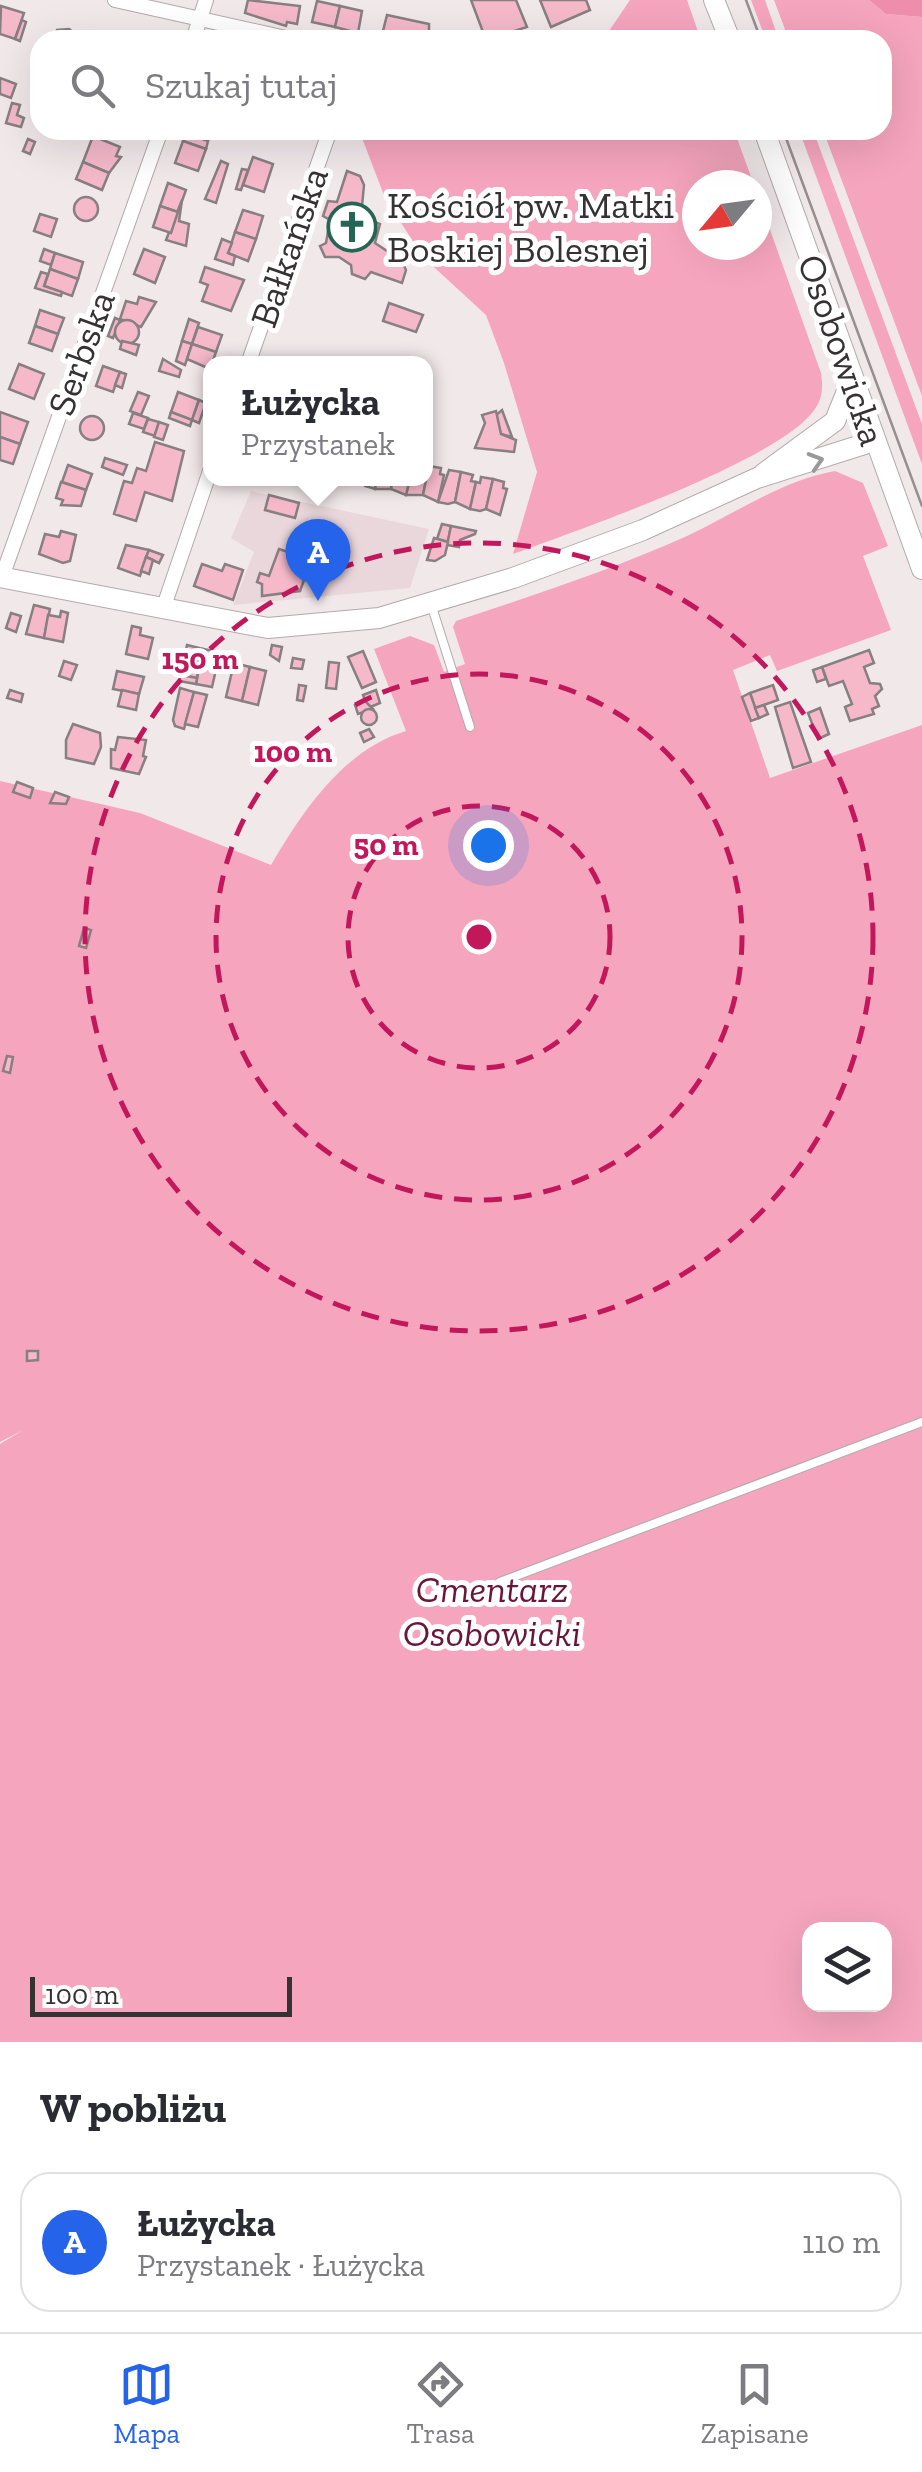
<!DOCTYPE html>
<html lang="pl">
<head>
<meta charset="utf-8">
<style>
	body { margin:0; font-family:"Zilla Slab",serif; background:#f7f7f7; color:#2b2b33 }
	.controls { position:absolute; right:30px; bottom:30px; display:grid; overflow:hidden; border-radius:20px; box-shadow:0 10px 40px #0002 }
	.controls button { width:90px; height:90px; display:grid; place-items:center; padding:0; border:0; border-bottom:2px solid #e1e1e2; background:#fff; color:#2b2b33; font:50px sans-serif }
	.compass { position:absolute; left:682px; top:170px; width:90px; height:90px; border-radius:50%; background:#fff; box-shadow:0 10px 40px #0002; rotate:241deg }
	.scale { position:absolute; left:30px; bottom:25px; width:262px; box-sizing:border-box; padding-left:10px; border:5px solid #353233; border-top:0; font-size:28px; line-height:35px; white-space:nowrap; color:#353233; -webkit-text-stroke:8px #fff; paint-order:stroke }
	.you { position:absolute; left:488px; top:845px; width:35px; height:35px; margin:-25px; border:8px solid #fff; border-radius:50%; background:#1a73e8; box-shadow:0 0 0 15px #1a73e833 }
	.badge { display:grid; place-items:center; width:65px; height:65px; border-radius:50%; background:#2563eb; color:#fff; font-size:32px; font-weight:700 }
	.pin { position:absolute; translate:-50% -82px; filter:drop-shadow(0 2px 5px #0008) }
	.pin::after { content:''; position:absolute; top:52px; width:35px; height:30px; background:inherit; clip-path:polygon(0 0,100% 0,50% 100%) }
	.popup { position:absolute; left:203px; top:356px; width:230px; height:130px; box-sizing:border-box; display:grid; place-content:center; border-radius:20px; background:#fff; filter:drop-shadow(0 2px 8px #0005); font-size:32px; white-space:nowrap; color:#7c7c81 }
	.popup b { font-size:38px; color:#2b2b33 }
	.popup::after { content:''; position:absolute; left:50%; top:100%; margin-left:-20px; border:20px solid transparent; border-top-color:#fff }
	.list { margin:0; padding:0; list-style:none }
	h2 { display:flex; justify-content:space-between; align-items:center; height:130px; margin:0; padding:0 40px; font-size:42px }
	h2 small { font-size:32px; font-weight:400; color:#7c7c81 }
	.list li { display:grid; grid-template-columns:65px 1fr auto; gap:30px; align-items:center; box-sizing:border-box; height:140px; margin:0 20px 20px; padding:0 20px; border:2px solid #e1e1e2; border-radius:30px }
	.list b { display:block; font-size:38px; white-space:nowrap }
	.list p { margin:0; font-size:32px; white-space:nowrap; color:#7c7c81 }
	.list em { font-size:32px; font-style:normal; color:#7c7c81 }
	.icon { flex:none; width:55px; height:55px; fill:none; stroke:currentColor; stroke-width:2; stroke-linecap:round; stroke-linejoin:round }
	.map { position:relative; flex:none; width:922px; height:2042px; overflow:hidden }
	.search { position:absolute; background:#fff; box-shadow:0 10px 40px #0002; left:30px; right:30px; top:30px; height:110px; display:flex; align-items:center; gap:25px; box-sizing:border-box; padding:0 35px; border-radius:30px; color:#7c7c81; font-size:38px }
	.sheet { height:290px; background:#fff }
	nav { display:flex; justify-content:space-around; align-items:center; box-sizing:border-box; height:140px; border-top:2px solid #e1e1e2; background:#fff; font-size:28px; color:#7c7c81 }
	nav a { display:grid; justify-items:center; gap:5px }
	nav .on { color:#2563eb }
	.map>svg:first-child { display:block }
	.built { fill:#e9d7dc }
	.green { fill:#f5a5bd; fill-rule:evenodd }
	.forest { fill:#ee8dac }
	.building { fill:#f5b9ca; stroke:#877f81; stroke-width:2.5 }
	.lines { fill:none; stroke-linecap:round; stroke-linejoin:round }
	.lane-casing { stroke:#b2aaac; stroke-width:10 }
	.street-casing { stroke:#b2aaac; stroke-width:16 }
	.secondary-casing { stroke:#b2aaac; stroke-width:22 }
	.lane { stroke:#fff; stroke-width:8 }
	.street { stroke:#fff; stroke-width:14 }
	.secondary { stroke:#fff; stroke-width:20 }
	.tram { stroke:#958f90; stroke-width:2.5 }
	.oneway { stroke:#9a9899 }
	.ring { fill:none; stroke:#c2185b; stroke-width:5; stroke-dasharray:18 12 }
	.labels { text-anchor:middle; stroke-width:10; stroke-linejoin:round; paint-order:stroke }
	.poi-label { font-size:38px; fill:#353233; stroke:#fff; text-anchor:start }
	.street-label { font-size:38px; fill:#353233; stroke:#fff }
	.park-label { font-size:38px; font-style:italic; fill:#6a1539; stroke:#fff }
	.centre { fill:#c2185b; stroke:#fff; stroke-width:5 }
	.ring-label { font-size:30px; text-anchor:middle; font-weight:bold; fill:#c2185b; stroke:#fff; stroke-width:10; stroke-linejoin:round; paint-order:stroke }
</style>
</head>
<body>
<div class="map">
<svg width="922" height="2042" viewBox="0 0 922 2042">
	<rect width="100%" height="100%" fill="#f1e8ea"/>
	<path class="built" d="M251,491L429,529L410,588L233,605L254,552L231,538Z"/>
	<g class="green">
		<path d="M630,0H687L701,40H587L609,31Z"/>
		<path d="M751,0H765L779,40H766Z"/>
		<path d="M774,0H869L886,14L922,17V396L823,130H882V40H789Z"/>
		<path d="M359,130H734L754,185H697V245H757V193L821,373C823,386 823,397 815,409C781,460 576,531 513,554L537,472L504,363L486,315L423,257L385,198Z"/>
		<path d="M799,130H813L922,424V464Z"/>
		<path d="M835,471L863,483L888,546L863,556L891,630L777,671L770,655L733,670L770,778L922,725V2042H0V1444L23,1430L0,1442V781L140,813L271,865C303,811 343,750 406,731L374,649L410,636L434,645L444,672L465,664L453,627L456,621C534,595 611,570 687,536C734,514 783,480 835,471ZM810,1930H884V2004H810Z"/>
	</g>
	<path class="forest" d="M869,0H922V17L886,14Z"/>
	<g class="building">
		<path d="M248,0L300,6L297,24L287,22L286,26L245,13Z"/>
		<path d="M471,0H516L527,27L486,40Z"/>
		<path d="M540,0H586L590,10L551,27Z"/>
		<path d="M317,1L340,6L335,27L312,22Z"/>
		<path d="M1,6L24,13L15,39L0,34Z"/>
		<path d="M340,6L362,11L358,33L335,27Z"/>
		<path d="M387,15L429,24V40L381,39Z"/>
		<path d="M22,20L26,22L20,41L15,39Z"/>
		<path d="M69,29L82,40H54L57,30Z"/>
		<path d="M0,78L16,84L11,98L0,94Z"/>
		<path d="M12,103L20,105L17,115L24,118L21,127L6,123Z"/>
		<path d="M188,130H202L204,131L201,139L187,133Z"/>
		<path d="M187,133L208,141L206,149L183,141Z"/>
		<path d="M93,136L120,147L116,156L121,157L109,173L83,162Z"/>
		<path d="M28,139L35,142L30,154L23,151Z"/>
		<path d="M183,141L206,149L198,171L175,163Z"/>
		<path d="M253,157L273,164L264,192L243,185Z"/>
		<path d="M221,161L228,164L216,203L205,199Z"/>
		<path d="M83,162L109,173L102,190L76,179Z"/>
		<path d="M242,169L248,170L241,190L236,189Z"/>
		<path d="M347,171L360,176L364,185L361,217L380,224L375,243L402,261L406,270L402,283L371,272L365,279L352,274L351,265L339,257H325L320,246L326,243L330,220L323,216L328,201L337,202Z"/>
		<path d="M168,183L186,190L178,212L160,206Z"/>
		<circle cx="86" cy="209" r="12"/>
		<path d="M182,200L179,221L189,224L186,246L166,240Z"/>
		<path d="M160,206L178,212L171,233L153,227Z"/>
		<path d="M243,210L263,216L256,239L235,232Z"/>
		<path d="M40,214L57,219L51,237L34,231Z"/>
		<path d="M235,232L256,239L248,261L228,253Z"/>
		<path d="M222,239L232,243L228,253L235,256L233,265L215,259Z"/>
		<path d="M44,249L55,253L51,265L40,261Z"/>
		<path d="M144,249L165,257L155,283L134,274Z"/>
		<path d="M55,253L83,262L78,279L50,269Z"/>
		<path d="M205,267L244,280L231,311L202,301L208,285L200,282Z"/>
		<path d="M50,269L78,279L72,296L44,286Z"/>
		<path d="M41,272L48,274L44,286L62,292L61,296L35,288Z"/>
		<path d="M139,297L156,302L141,327L120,319L126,301L137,304Z"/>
		<path d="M389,303L423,315L416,332L383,321Z"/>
		<path d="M40,310L64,318L58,334L35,326Z"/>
		<path d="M115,318L120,320L113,338L108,336Z"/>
		<path d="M189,319L199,323L192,344L182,341Z"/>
		<circle cx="127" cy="332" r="12"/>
		<path d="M35,326L58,334L52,351L29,343Z"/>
		<path d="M198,327L222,335L216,352L192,344Z"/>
		<path d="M122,341L139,345L136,355L120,349Z"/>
		<path d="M182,341L192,344L185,365L176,361Z"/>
		<path d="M192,344L216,352L210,369L187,359Z"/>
		<path d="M163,359L181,370L179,377L159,371Z"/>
		<path d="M19,364L44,374L34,399L9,389Z"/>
		<path d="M103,366L120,372L113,392L96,386Z"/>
		<path d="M120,372L126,374L122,388L115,385Z"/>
		<path d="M138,392L149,396L141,415L130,411Z"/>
		<path d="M178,392L199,400L192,420L171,412Z"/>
		<path d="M199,400L206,403L199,423L192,420Z"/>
		<path d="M502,410L512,437L501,434L495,416Z"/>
		<path d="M496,411L501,434L516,440L514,452L475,448L485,423L482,415Z"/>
		<path d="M0,412L28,422L20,444L0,437Z"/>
		<path d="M171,412L192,420L190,426L169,418Z"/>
		<path d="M133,413L148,418L144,429L129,424Z"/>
		<circle cx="92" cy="428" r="12"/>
		<path d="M148,419L159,422L155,436L143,432Z"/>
		<path d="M159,422L168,425L163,440L154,437Z"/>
		<path d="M0,437L20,444L13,464L0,460Z"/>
		<path d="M155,442L184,451L172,501L145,492L136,521L114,514L124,481L132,483L137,468L146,471Z"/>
		<path d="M105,458L127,465L123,475L102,467Z"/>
		<path d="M68,465L92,474L86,490L62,482Z"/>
		<path d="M426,465L429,466L423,495H406L410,478H426Z"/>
		<path d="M429,466L441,468L440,474L444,475L438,502L423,495Z"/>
		<path d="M449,470L461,472L455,502L448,504L438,502Z"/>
		<path d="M461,472L473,475L471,481L476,482L470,509L455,502Z"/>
		<path d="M481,477L493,479L486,509L480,511L470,509L476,482L480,483Z"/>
		<path d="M360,478H377L375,489L365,486Z"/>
		<path d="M377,478H393L391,489H375Z"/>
		<path d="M393,478H410L406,495L391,489Z"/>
		<path d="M493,479L504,482L503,488L507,489L500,515L486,509Z"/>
		<path d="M61,482L86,490L81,506L61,505L63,500L56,498Z"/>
		<path d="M269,495L299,503L295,518L265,510Z"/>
		<path d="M442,524L451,526L448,542L437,539Z"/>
		<path d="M451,526L476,531L475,534L460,540L459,547L447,545Z"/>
		<path d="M61,531L76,535L70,561L63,563L39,554L45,534L59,537Z"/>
		<path d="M434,538L448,542L445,555L435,561L427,560Z"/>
		<path d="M126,545L149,550L140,576L118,568Z"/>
		<path d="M279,549L300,556L295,571L304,580L300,591L262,596V584L257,582L260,573L269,576Z"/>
		<path d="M149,550L163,555L159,563L146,557Z"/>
		<path d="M146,557L153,560L149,574L141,571Z"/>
		<path d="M202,564L222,571L225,564L243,570L233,600L194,586Z"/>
		<path d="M34,605L50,609L44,638L26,634Z"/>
		<path d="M61,611L68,613L63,642L44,638L48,615L60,617Z"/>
		<path d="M11,613L21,616L16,632L6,628Z"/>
		<path d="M132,626L141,628L140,635L153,638L148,659L126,654Z"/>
		<path d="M187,645L203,649L197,678L181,675Z"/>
		<path d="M272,645L282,647L279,661L270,655Z"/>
		<path d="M203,649L220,652L212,687L196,684Z"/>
		<path d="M869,650L874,663L864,667L870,683L880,684L882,689L875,696L879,706L872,709L874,714L850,721L845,707L852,704L843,681L829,686L822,667Z"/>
		<path d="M363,651L376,682L362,688L348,657Z"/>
		<path d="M293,658L304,660L302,669L291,668Z"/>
		<path d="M64,661L77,665L71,680L59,676Z"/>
		<path d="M329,662L339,663L336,689L326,688Z"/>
		<path d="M234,663L250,667L242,701L226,697Z"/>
		<path d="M250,667L266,671L258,705L242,701Z"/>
		<path d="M822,667L826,679L817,682L813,670Z"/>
		<path d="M117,671L144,677L139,694L113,689Z"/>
		<path d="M181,675L197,678L196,684L179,681Z"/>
		<path d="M299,685L306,686L303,701L297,700Z"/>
		<path d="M773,685L778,700L755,708L750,693Z"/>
		<path d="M180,688L194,692L184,729L175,726L173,720Z"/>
		<path d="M10,690L23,694L21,702L7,698Z"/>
		<path d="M122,690L139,694L136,710L118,706Z"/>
		<path d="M376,690L380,703L368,708L363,695Z"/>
		<path d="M194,692L207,695L198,727L185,724Z"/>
		<path d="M750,693L759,718L751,721L742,697Z"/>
		<path d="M365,701L373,709L358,714L355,705Z"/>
		<path d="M790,702L811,762L793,768L775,707Z"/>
		<path d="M764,705L768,714L759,718L755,708Z"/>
		<path d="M820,708L829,734L818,739L808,713Z"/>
		<circle cx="369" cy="717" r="8"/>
		<path d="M73,724L100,733L101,747L94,764L66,758V740Z"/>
		<path d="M369,729L374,737L364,742L360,733Z"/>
		<path d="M118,737L146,740L143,756L146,757L139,774L111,768V749L115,750Z"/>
		<path d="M17,782L33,788L30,798L13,792Z"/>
		<path d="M55,792L69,797L66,804L50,803Z"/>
		<path d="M84,928L91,930L86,948L79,946Z"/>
		<path d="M7,1056L13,1057L10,1073L3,1071Z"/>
		<path d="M27,1351H38V1360L27,1361Z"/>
	</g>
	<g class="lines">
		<g class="lane-casing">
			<g id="lane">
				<path d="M431,604L470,727"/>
				<path d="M500,1582L922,1422"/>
			</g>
		</g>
		<g class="street-casing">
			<g id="street">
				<path d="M115,0L295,40"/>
				<path d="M193,40L206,0"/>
				<path d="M248,364L330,130"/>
				<path d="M2,577L161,130"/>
				<path d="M163,609L210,471"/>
			</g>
		</g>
		<g class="secondary-casing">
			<g id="secondary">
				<path d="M714,0L730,40"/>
				<path d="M764,130L922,569"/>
				<path d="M763,474L835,421L852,379"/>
				<path d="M0,577L268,628L379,618L513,578L643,530L757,478L874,441"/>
			</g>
		</g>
		<use href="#lane" class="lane"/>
		<use href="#street" class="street"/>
		<use href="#secondary" class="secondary"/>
		<g class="tram">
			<path d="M746,0L761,40"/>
			<path d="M783,130L922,506"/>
		</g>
	</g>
	<defs><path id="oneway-chevron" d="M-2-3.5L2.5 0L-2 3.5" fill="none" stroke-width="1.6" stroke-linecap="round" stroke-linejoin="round" transform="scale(2.5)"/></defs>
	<use class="oneway" href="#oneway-chevron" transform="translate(816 461) rotate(-17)"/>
	<g class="ring">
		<circle cx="479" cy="937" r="131"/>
		<circle cx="479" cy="937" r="263"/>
		<circle cx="479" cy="937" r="394"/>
	</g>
	<defs>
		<g id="church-ring" transform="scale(2.5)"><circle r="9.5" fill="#fff" stroke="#246554" stroke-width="1.5"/><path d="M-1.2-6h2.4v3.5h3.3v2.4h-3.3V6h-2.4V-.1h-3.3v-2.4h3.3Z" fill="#246554"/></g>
	</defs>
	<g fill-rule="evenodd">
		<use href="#church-ring" x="352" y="227"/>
	</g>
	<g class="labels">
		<g class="poi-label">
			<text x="387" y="218">Kościół pw. Matki<tspan x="387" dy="44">Boskiej Bolesnej</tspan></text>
		</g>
		<g class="street-label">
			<text transform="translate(289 247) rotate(-71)" y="13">Bałkańska</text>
			<text transform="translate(842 350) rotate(71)" y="13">Osobowicka</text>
			<text transform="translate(81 353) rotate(-70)" y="13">Serbska</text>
		</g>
		<g class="park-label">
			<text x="492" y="1602">Cmentarz<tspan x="492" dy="44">Osobowicki</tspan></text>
		</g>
	</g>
	<circle cx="479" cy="937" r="15" class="centre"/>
	<g class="ring-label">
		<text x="200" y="669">150 m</text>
		<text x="293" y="762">100 m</text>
		<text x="386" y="855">50 m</text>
	</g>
</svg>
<div class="controls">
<button><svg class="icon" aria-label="layers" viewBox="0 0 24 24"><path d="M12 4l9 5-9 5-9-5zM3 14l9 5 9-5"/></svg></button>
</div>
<svg class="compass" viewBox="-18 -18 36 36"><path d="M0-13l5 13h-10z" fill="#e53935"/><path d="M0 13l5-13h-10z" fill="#7c7c81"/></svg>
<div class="scale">100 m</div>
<div class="you"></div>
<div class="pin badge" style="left:318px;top:601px">A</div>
<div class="popup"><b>Łużycka</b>Przystanek</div>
<div class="search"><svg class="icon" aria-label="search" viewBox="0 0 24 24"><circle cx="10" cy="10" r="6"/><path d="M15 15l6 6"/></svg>Szukaj tutaj</div>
</div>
<section class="sheet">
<h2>W pobliżu<small></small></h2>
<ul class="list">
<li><span class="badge">A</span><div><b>Łużycka</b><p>Przystanek · Łużycka</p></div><em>110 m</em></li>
</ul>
</section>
<nav>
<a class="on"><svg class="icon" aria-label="map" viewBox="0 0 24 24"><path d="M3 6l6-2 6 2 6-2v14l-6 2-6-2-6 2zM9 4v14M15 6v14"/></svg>Mapa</a>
<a><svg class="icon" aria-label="directions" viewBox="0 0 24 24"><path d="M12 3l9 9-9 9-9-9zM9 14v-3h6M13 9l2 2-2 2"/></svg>Trasa</a>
<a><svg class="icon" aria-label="saved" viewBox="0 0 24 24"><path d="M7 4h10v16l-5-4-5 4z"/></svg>Zapisane</a>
</nav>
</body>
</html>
